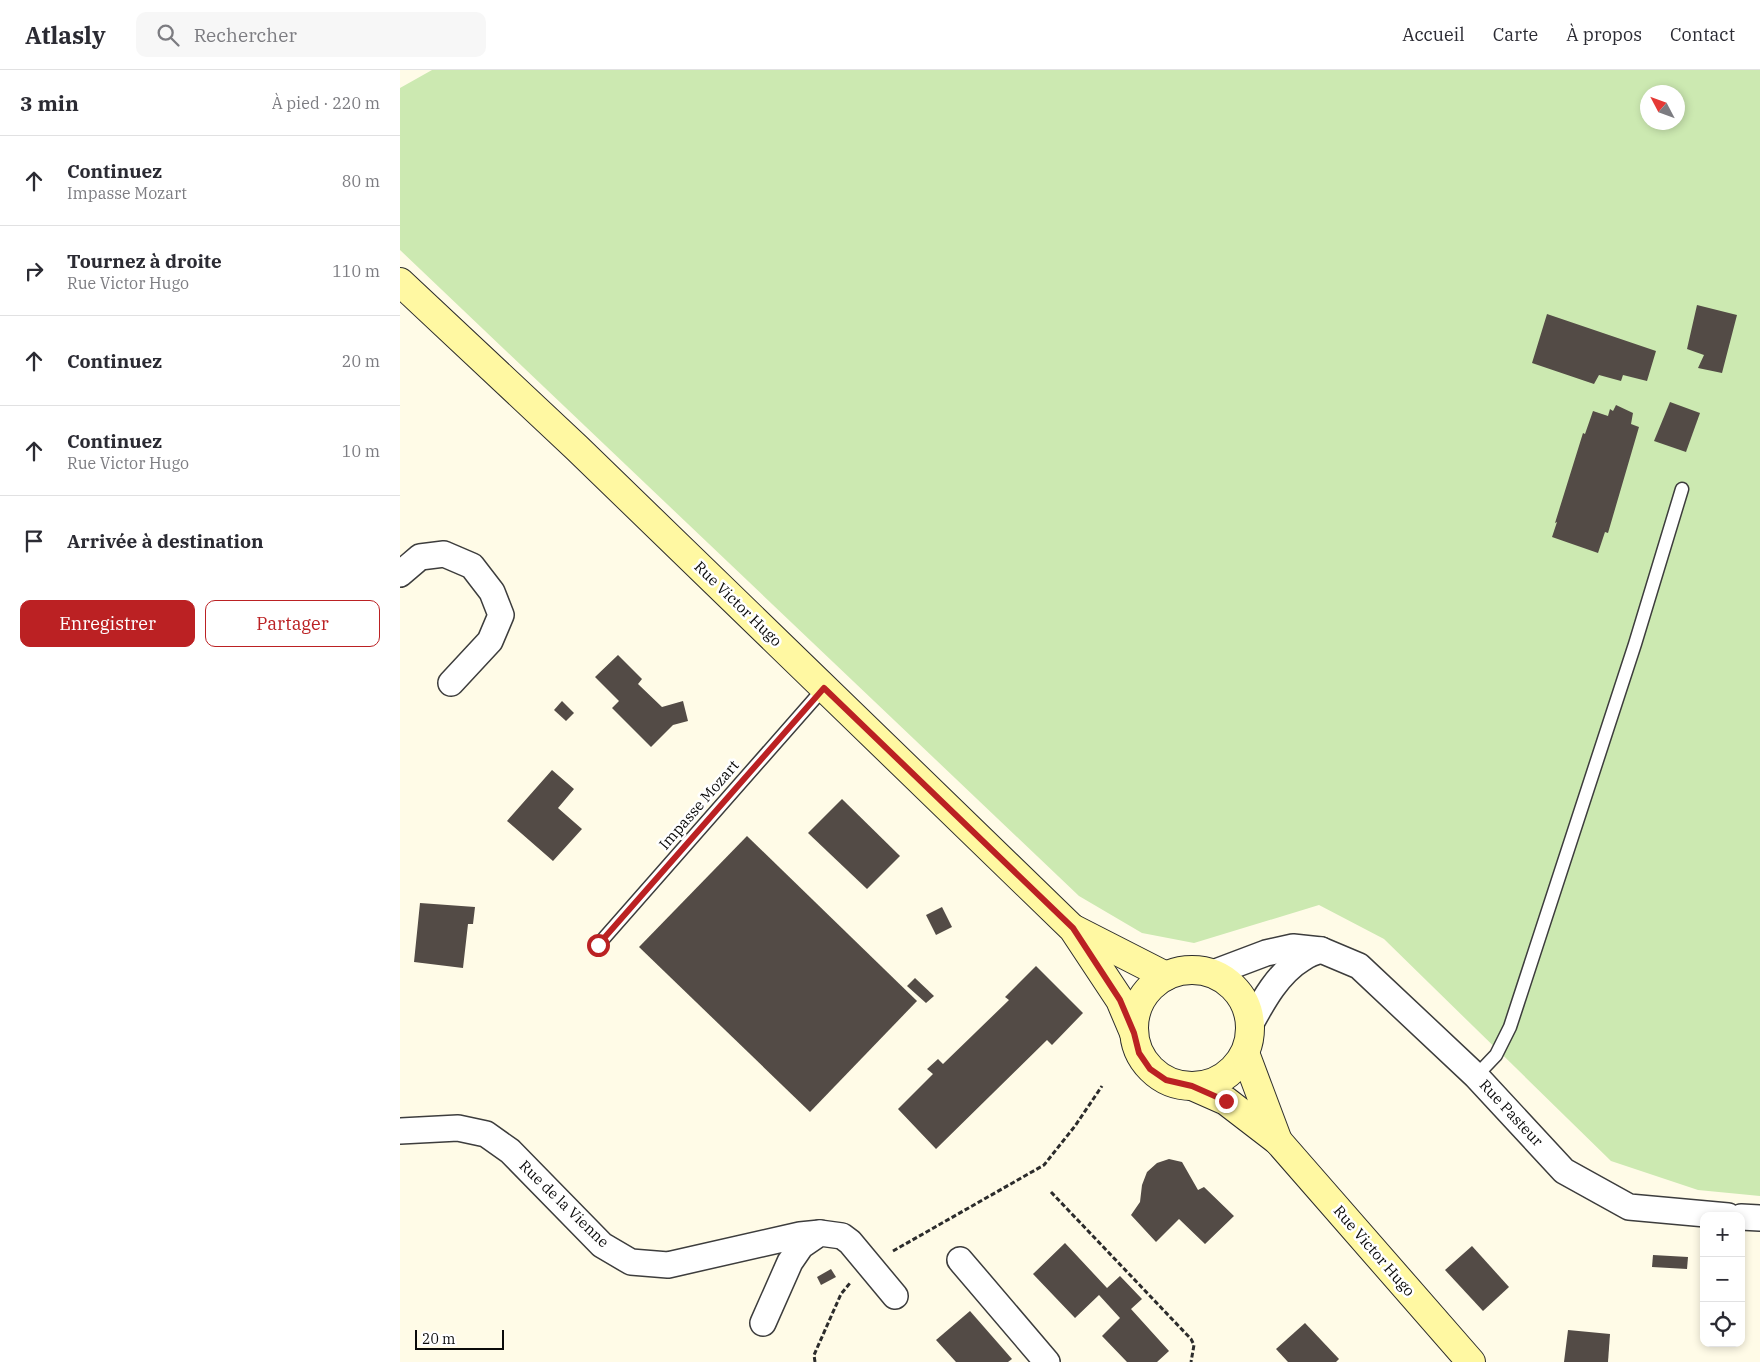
<!DOCTYPE html>
<html lang="fr">
<head>
<meta charset="utf-8">
<style>
	body { margin:0; font-family:"IBM Plex Serif",serif; background:#f7f7f7; color:#2b2b33 }
	.controls { position:absolute; right:15px; bottom:15px; display:grid; overflow:hidden; border-radius:10px; box-shadow:0 2px 8px #0003 }
	.controls button { width:45px; height:45px; display:grid; place-items:center; padding:0; border:0; border-bottom:1px solid #e1e1e2; background:#fff; color:#2b2b33; font:25px sans-serif }
	.compass { position:absolute; left:1240px; top:15px; width:45px; height:45px; border-radius:50%; background:#fff; box-shadow:0 2px 8px #0003; rotate:311deg }
	.scale { position:absolute; left:15px; bottom:12px; width:89px; box-sizing:border-box; padding-left:5px; border:2px solid #0a0a0a; border-top:0; font-size:14px; line-height:18px; white-space:nowrap; color:#0a0a0a; -webkit-text-stroke:4px #fff; paint-order:stroke }
	.stop { position:absolute; width:15px; height:15px; margin:-11px; border:4px solid #bb2123; border-radius:50%; background:#fff }
	.stop.end { background:#bb2123; border-color:#fff; box-shadow:0 1px 5px #0008 }
	.list { margin:0; padding:0; list-style:none }
	h2 { display:flex; justify-content:space-between; align-items:center; height:65px; margin:0; padding:0 20px; font-size:21px }
	h2 small { font-size:16px; font-weight:400; color:#7c7c81 }
	.list li { display:grid; grid-template-columns:32px 1fr auto; gap:15px; align-items:center; box-sizing:border-box; height:90px; padding:0 20px; border-top:1px solid #e1e1e2 }
	.list b { display:block; font-size:19px; white-space:nowrap }
	.list p { margin:0; font-size:16px; white-space:nowrap; color:#7c7c81 }
	.list em { font-size:16px; font-style:normal; color:#7c7c81 }
	.actions { display:flex; gap:10px; padding:15px 20px }
	.actions a { flex:1; padding:11px 0; border:1px solid #bb2123; border-radius:10px; text-align:center; font-size:18px; color:#bb2123 }
	.actions .main { background:#bb2123; color:#fff }
	.icon { flex:none; width:28px; height:28px; fill:none; stroke:currentColor; stroke-width:2; stroke-linecap:round; stroke-linejoin:round }
	.map { position:relative; flex:none; width:1360px; height:1292px; overflow:hidden }
	header { display:flex; align-items:center; gap:30px; box-sizing:border-box; height:70px; padding:0 25px; background:#fff; border-bottom:1px solid #e1e1e2 }
	header strong { font-size:24px }
	nav { display:flex; gap:28px; margin-inline-start:auto; font-size:18px }
	.search { width:350px; height:45px; background:#f7f7f7; display:flex; align-items:center; gap:12px; box-sizing:border-box; padding:0 18px; border-radius:10px; color:#7c7c81; font-size:19px }
	main { display:flex }
	aside { flex:1; background:#fff }
	.map>svg:first-child { display:block }
	.green { fill:#cce9b1; fill-rule:evenodd }
	.building { fill:#534b46 }
	.lines { fill:none; stroke-linecap:round; stroke-linejoin:round }
	.lane-casing { stroke:#3d3d3d; stroke-width:15 }
	.street-casing { stroke:#3d3d3d; stroke-width:28 }
	.secondary-casing { stroke:#2c2c2c; stroke-width:30 }
	.path { stroke:#2c2c2c; stroke-width:3; stroke-dasharray:5 2.5; stroke-linecap:butt }
	.lane { stroke:#fff; stroke-width:12 }
	.street { stroke:#fff; stroke-width:25 }
	.secondary { stroke:#fff8a2; stroke-width:28 }
	.route { stroke:#bb2123; stroke-width:6 }
	.labels { text-anchor:middle; stroke-width:5; stroke-linejoin:round; paint-order:stroke }
	.street-label { font-size:15px; fill:#0a0a0a; stroke:#fff }
</style>
</head>
<body>
<header>
<strong>Atlasly</strong>
<div class="search"><svg class="icon" aria-label="search" viewBox="0 0 24 24"><circle cx="10" cy="10" r="6"/><path d="M15 15l6 6"/></svg>Rechercher</div>
<nav><a>Accueil</a><a>Carte</a><a>À propos</a><a>Contact</a></nav>
</header>
<main>
<aside>
<h2>3 min<small>À pied · 220 m</small></h2>
<ul class="list">
<li><svg class="icon" aria-label="ahead" viewBox="0 0 24 24"><path d="M12 20V5M6 11l6-6 6 6"/></svg><div><b>Continuez</b><p>Impasse Mozart</p></div><em>80 m</em></li>
<li><svg class="icon" aria-label="right" viewBox="0 0 24 24"><path d="M7 20v-9h11M14 6l5 5-5 5"/></svg><div><b>Tournez à droite</b><p>Rue Victor Hugo</p></div><em>110 m</em></li>
<li><svg class="icon" aria-label="ahead" viewBox="0 0 24 24"><path d="M12 20V5M6 11l6-6 6 6"/></svg><div><b>Continuez</b></div><em>20 m</em></li>
<li><svg class="icon" aria-label="ahead" viewBox="0 0 24 24"><path d="M12 20V5M6 11l6-6 6 6"/></svg><div><b>Continuez</b><p>Rue Victor Hugo</p></div><em>10 m</em></li>
<li><svg class="icon" aria-label="arrive" viewBox="0 0 24 24"><path d="M6 21V4h12l-3 4 3 4H6"/></svg><div><b>Arrivée à destination</b></div></li>
</ul>
<div class="actions"><a class="main">Enregistrer</a><a>Partager</a></div>
</aside>
<div class="map">
<svg width="1360" height="1292" viewBox="0 0 1360 1292">
	<rect width="100%" height="100%" fill="#fffbe7"/>
	<path class="green" d="M32,0H1360V1126L1298,1120L1211,1091L984,869L919,835L794,873L742,863L679,826L0,180V18ZM1248,22H1278V52H1248Z"/>
	<g class="building">
		<path d="M1297,235L1337,245L1322,303L1298,298L1304,285L1287,279Z"/>
		<path d="M1147,244L1256,281L1247,311L1223,305L1221,311L1199,305L1194,314L1132,293Z"/>
		<path d="M1270,332L1300,343L1286,382L1254,371Z"/>
		<path d="M1216,335L1233,343L1231,354L1239,357L1208,463L1205,462L1198,483L1152,467L1157,452L1155,453L1183,363L1185,364L1193,341L1208,346L1210,339L1213,341Z"/>
		<path d="M218,585L242,609L238,614L262,637L283,631L288,651L273,655L251,677L212,638L219,631L195,607Z"/>
		<path d="M162,631L174,643L166,651L154,640Z"/>
		<path d="M152,700L174,719L158,738L182,759L153,791L107,751Z"/>
		<path d="M442,729L500,786L467,819L408,763Z"/>
		<path d="M347,766L517,931L410,1042L239,877Z"/>
		<path d="M20,833L75,837L73,854H68L63,898L14,892Z"/>
		<path d="M542,837L552,857L536,865L526,845Z"/>
		<path d="M636,896L683,943L652,975L647,970L536,1079L498,1039L533,1004L527,999L538,989L543,994L609,930L605,927Z"/>
		<path d="M515,908L534,926L526,933L507,916Z"/>
		<path d="M769,1089L782,1092L798,1120L804,1117L834,1146L805,1174L779,1149L756,1172L731,1145L740,1132L742,1115L747,1102L757,1093Z"/>
		<path d="M665,1173L707,1218L720,1206L742,1229L731,1239L769,1281L757,1292H727L702,1266L720,1248L699,1225L675,1248L633,1204Z"/>
		<path d="M1072,1176L1109,1217L1083,1241L1045,1200Z"/>
		<path d="M1253,1185L1288,1187L1287,1199L1252,1197Z"/>
		<path d="M431,1199L436,1207L421,1215L417,1207Z"/>
		<path d="M570,1241L612,1289L608,1292H556L536,1270Z"/>
		<path d="M905,1253L939,1289L936,1292H888L876,1279Z"/>
		<path d="M1168,1260L1210,1264L1208,1292H1164Z"/>
	</g>
	<g class="lines">
		<g class="lane-casing">
			<g id="lane">
				<path d="M198,875L424,618"/>
				<path d="M1076,1006L1096,985L1110,957L1235,574L1282,419"/>
			</g>
		</g>
		<g class="street-casing">
			<g id="street">
				<path d="M0,504L20,487L44,484L72,496L92,522L101,545L90,571L51,613"/>
				<path d="M813,903L866,883L893,877L921,880L959,896L1076,1006L1164,1101L1229,1137L1328,1146"/>
				<path d="M850,955C863,931 878,903 903,888C909,884 915,882 921,880"/>
				<path d="M0,1061L58,1058L86,1064L110,1081L202,1175L231,1192L268,1195L400,1165L420,1163"/>
				<path d="M1341,1147L1360,1148"/>
				<path d="M560,1190L647,1292"/>
				<path d="M363,1253L390,1192L401,1176L420,1163L442,1166L450,1172L495,1226"/>
			</g>
		</g>
		<g class="secondary-casing">
			<g id="secondary">
				<path d="M0,212L177,378L673,859L720,930L734,963"/>
				<path d="M674,859L766,906"/>
				<circle cx="792" cy="958" r="58"/>
				<path d="M845,983L878,1071"/>
				<path d="M792,1016L826,1031L878,1071L1071,1292"/>
			</g>
		</g>
		<g class="path">
			<path d="M651,1122L791,1269L794,1275L791,1292"/>
			<path d="M493,1181L644,1095L675,1056L702,1016"/>
			<path d="M415,1292L414,1285L441,1224L450,1213"/>
		</g>
		<use href="#lane" class="lane"/>
		<use href="#street" class="street"/>
		<use href="#secondary" class="secondary"/>
	</g>
	<g class="lines">
		<path class="route" d="M198,875L424,618L673,858L720,930L734,963L739,983L750,999L766,1010L792,1016L826,1031"/>
	</g>
	<g class="labels">
		<g class="street-label">
			<text transform="translate(338 534) rotate(44)" y="5">Rue Victor Hugo</text>
			<text transform="translate(299 735) rotate(-49)" y="5">Impasse Mozart</text>
			<text transform="translate(1111 1043) rotate(47)" y="5">Rue Pasteur</text>
			<text transform="translate(164 1134) rotate(44)" y="5">Rue de la Vienne</text>
			<text transform="translate(974 1181) rotate(49)" y="5">Rue Victor Hugo</text>
		</g>
	</g>
</svg>
<div class="controls">
<button>+</button>
<button>−</button>
<button><svg class="icon" aria-label="locate" viewBox="0 0 24 24"><circle cx="12" cy="12" r="6"/><path d="M12 2v4M12 18v4M2 12h4M18 12h4"/></svg></button>
</div>
<svg class="compass" viewBox="-18 -18 36 36"><path d="M0-13l5 13h-10z" fill="#e53935"/><path d="M0 13l5-13h-10z" fill="#7c7c81"/></svg>
<div class="scale">20 m</div>
<div class="stop" style="left:198px;top:875px"></div>
<div class="stop end" style="left:826px;top:1031px"></div>
</div>
</main>
</body>
</html>
